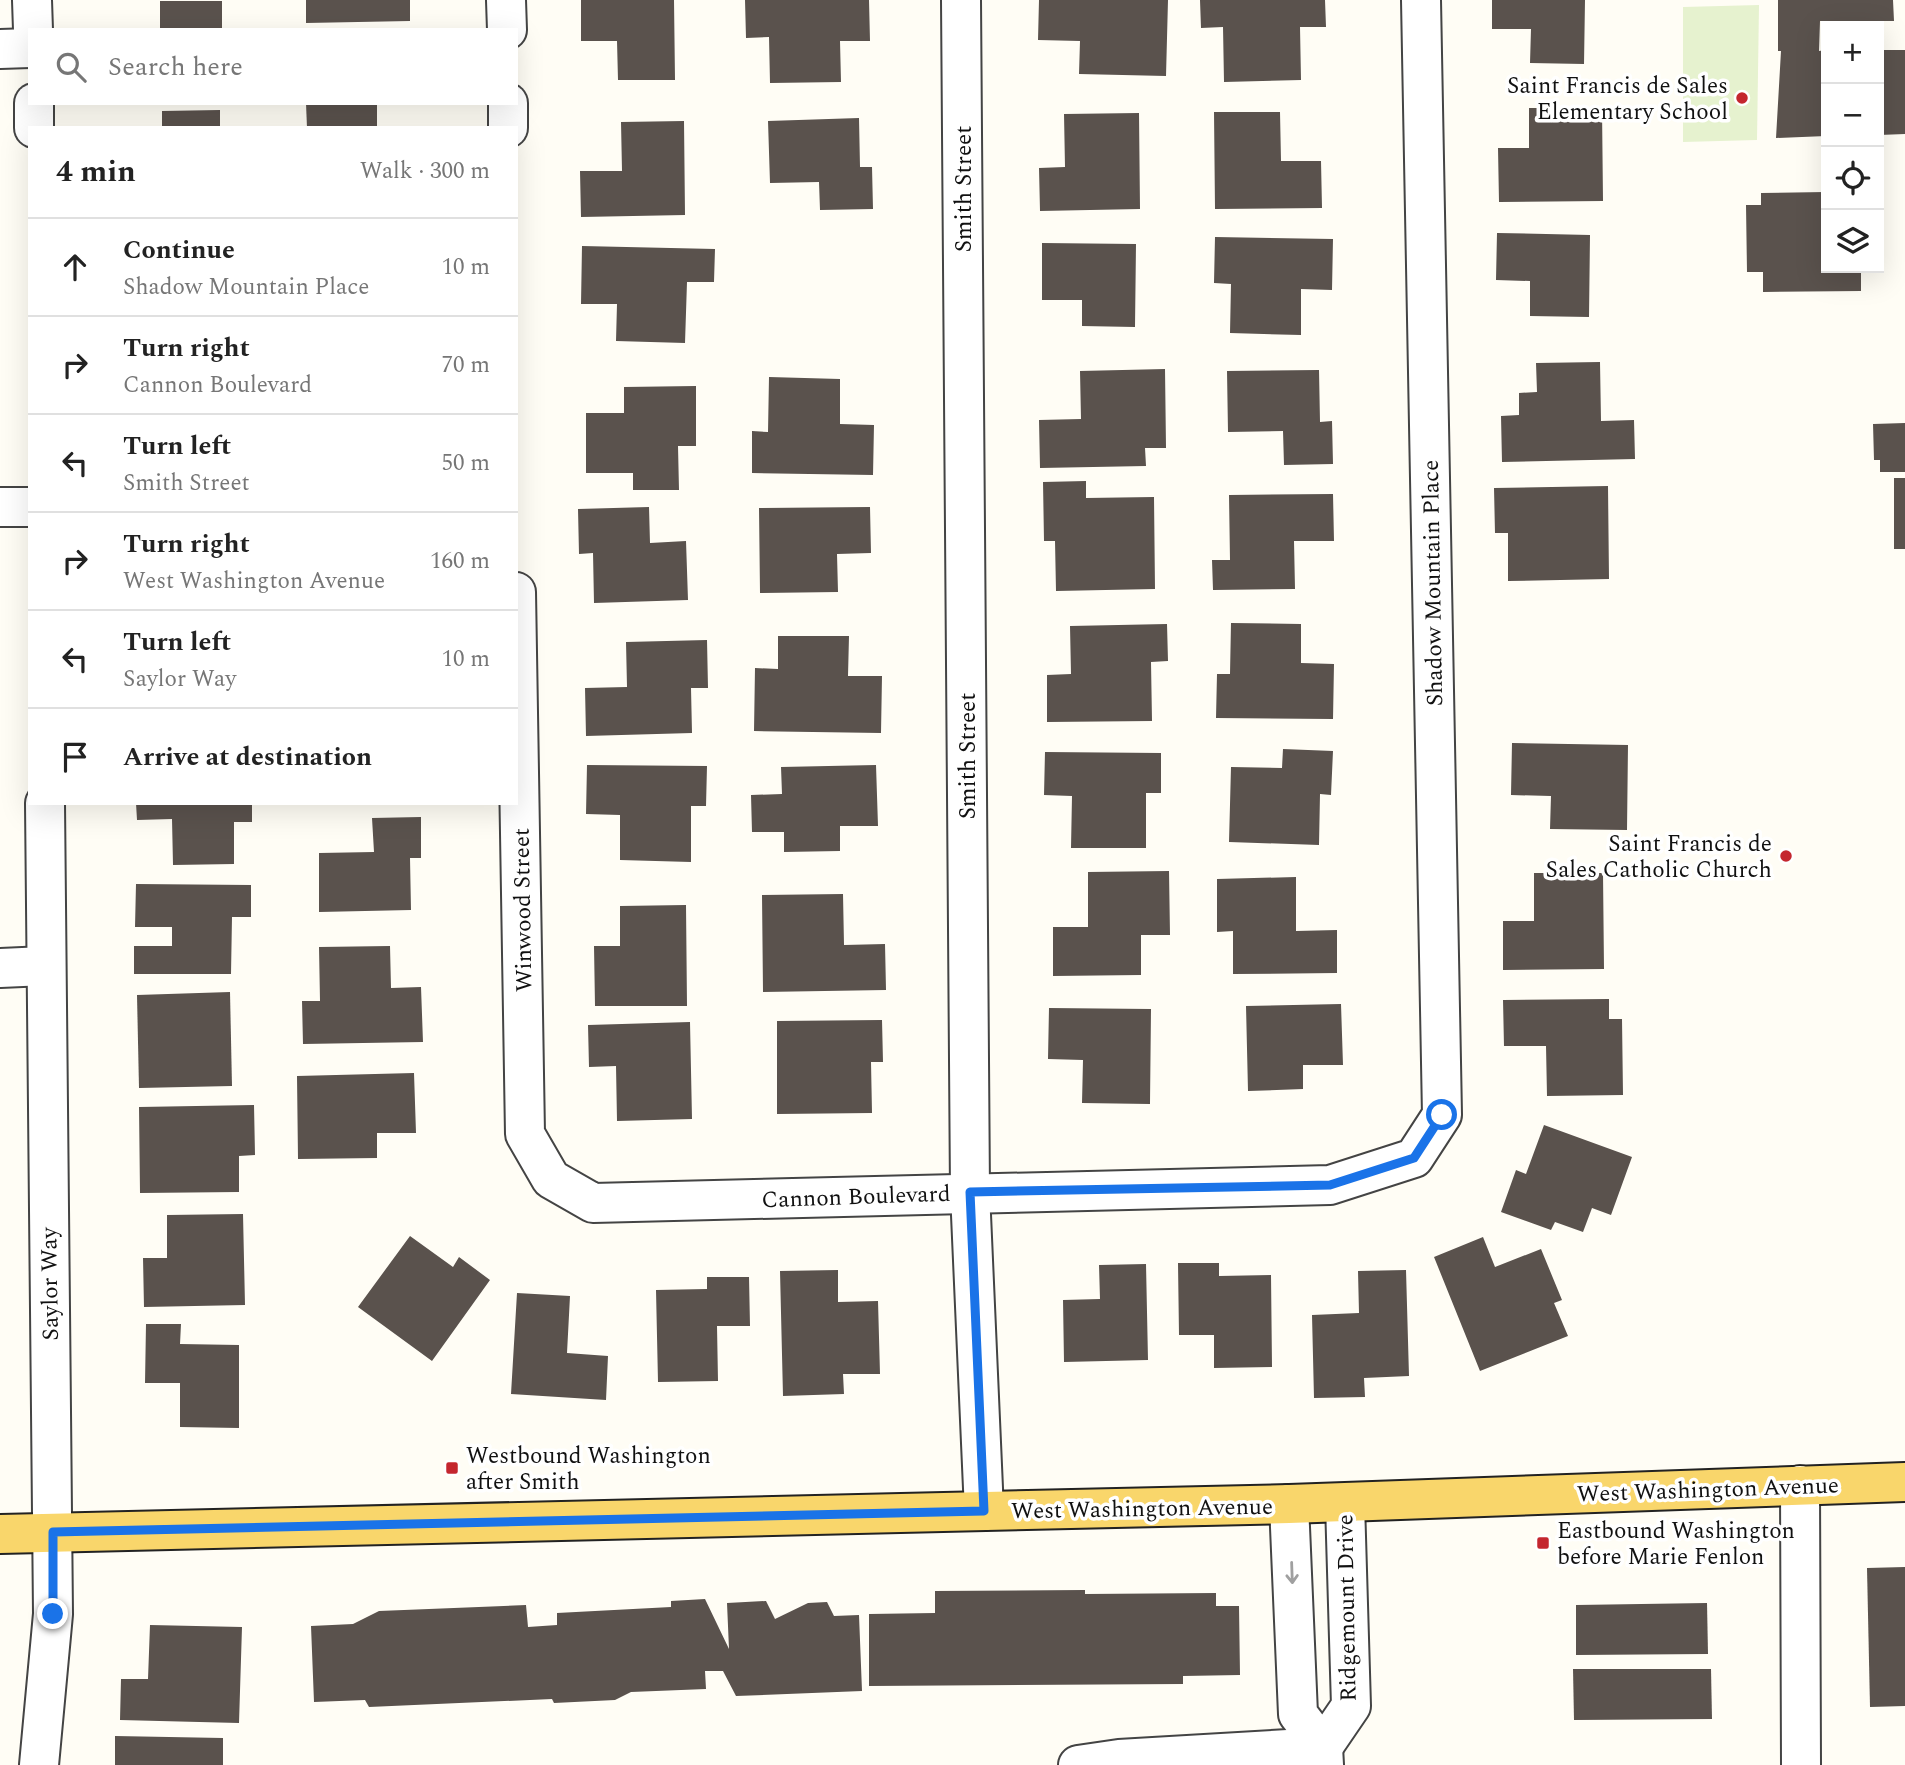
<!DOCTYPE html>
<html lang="en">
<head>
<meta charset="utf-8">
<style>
	body { margin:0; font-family:Spectral,serif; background:#f2f2f2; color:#222 }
	.controls { position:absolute; right:21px; top:21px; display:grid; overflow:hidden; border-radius:0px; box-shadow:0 7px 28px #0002 }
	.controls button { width:63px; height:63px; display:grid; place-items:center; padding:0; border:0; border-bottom:2px solid #e0e0e0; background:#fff; color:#222; font:35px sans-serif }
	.stop { position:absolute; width:21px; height:21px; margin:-16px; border:5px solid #1a73e8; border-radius:50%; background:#fff }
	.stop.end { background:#1a73e8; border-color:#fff; box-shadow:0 2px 7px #0008 }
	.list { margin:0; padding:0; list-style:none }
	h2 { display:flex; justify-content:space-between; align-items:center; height:91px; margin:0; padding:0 28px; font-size:30px }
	h2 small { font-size:23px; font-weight:400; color:#767676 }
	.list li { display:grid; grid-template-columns:46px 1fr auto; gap:21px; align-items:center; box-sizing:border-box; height:98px; padding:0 28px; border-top:2px solid #e0e0e0 }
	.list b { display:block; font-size:26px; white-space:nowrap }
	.list p { margin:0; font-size:23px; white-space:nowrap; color:#767676 }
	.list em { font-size:23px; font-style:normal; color:#767676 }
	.icon { flex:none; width:38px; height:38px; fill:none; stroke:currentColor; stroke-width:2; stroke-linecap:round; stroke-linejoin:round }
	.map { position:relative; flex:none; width:1905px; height:1765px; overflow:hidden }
	.search { position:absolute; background:#fff; box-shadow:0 7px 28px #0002; left:28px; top:28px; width:490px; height:77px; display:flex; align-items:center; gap:18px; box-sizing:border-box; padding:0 24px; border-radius:0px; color:#767676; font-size:26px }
	.panel { position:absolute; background:#fff; box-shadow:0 7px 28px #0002; left:28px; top:126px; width:490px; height:679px; border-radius:0px }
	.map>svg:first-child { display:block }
	.pitch { fill:#e6f2cf }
	.building { fill:#5a524d }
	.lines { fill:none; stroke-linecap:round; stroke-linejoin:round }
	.minor-casing { stroke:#444; stroke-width:42 }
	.major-casing { stroke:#222; stroke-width:42 }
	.minor { stroke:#fff; stroke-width:38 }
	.major { stroke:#f9d66b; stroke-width:38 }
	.oneway { stroke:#a0a0a0 }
	.route { stroke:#1a73e8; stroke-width:9 }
	.poi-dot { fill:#c4262e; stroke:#fff; stroke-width:2.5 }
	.labels { text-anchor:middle; stroke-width:7; stroke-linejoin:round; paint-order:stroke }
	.poi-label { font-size:23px; fill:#111; stroke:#fff; text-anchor:end }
	.street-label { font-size:23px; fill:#111; stroke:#fff }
</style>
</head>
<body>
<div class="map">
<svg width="1905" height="1765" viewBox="0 0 1905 1765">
	<rect width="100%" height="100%" fill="#fffdf5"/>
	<path class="pitch" d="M1759,5L1757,140L1683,142V7Z"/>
	<g class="building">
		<path d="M306,0H410V21L306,23Z"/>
		<path d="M581,0H674L675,80H618L617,41H581Z"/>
		<path d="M745,0H869L870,41H840L841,82L770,83L769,37L746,38Z"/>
		<path d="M1039,0H1168L1166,76L1079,74L1080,41L1038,40Z"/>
		<path d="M1200,0H1325L1326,27H1300L1301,80L1224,82L1223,27L1201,28Z"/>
		<path d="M1492,0H1585L1584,64L1530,63L1531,29H1492Z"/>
		<path d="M1778,0H1893L1894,21H1820L1819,51L1826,50V136L1776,138L1781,51H1778Z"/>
		<rect x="160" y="1" width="62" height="29"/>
		<path d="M1879,50H1905V134L1879,135Z"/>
		<path d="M306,103H377V128H307Z"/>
		<path d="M1529,108H1602L1603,201L1499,202L1498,148H1529Z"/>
		<path d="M220,110V128H162V111Z"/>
		<path d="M1214,112H1280L1281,161H1321L1322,208L1215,209Z"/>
		<path d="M1139,113L1140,209L1040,211L1039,168L1065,167L1064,114Z"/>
		<path d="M859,118L860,167H872L873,209L820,210L819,182L770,183L768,121Z"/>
		<path d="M684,121L685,215L581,217L580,171H622L621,122Z"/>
		<path d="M1826,192V268H1861V291L1763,292V272H1747L1746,205H1761V193Z"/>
		<path d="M1497,233L1590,235L1589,317L1530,316V281L1496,280Z"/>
		<path d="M1215,237L1333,239L1332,290L1301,289V335L1230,333L1231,284L1214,283Z"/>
		<path d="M1042,243L1136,244L1135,327L1082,326V300H1042Z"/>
		<path d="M582,246L715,249L714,282H687L685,343L616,341L617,304H581Z"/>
		<path d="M1600,362L1601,421L1634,420L1635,459L1502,462L1501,416L1519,415V393L1537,392L1536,363Z"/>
		<path d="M1165,369L1166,448H1145L1146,466L1040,468L1039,420L1081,419L1080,371Z"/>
		<path d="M1319,370L1320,422L1332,421L1333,464L1284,465L1283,431L1228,432L1227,371Z"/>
		<path d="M769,377L840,379V424L874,425L873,475L752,473V431L768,432Z"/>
		<path d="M696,386V446H678L679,490H633V473H586V413H624V387Z"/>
		<path d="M1905,423V472H1880V460H1874L1873,424Z"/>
		<rect x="1894" y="478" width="11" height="71"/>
		<path d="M1086,481V498L1154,497L1155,589L1056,591L1055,541H1044L1043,482Z"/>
		<path d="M1608,486L1609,579L1508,581V533H1495L1494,488Z"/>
		<path d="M1333,494L1334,541H1294L1295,589L1213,590L1212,560H1230L1229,495Z"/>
		<path d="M649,507L650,543L686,541L688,600L594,603L593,553L579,554L578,509Z"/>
		<path d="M870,507L871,553L837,554L838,592L760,593L759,508Z"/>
		<path d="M1231,623L1301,624V663L1334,664L1333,719L1216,718L1217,674H1230Z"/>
		<path d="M1167,624L1168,661L1151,662L1152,721L1047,722V675L1071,674L1070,626Z"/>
		<path d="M778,636H849L848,676H882L881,733L754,731L755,668L778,669Z"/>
		<path d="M707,640L708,688H691L692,733L586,736L585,688L627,687L626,642Z"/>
		<path d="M1512,743L1628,745L1627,830L1550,829L1551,796L1511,795Z"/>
		<path d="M1283,749L1333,751L1331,795L1320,794L1319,845L1229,842L1231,767L1282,768Z"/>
		<path d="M1045,752L1161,753V793H1146V848H1071L1072,796L1044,795Z"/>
		<path d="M587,765L707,766L706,806H691V862L620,860V815L586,814Z"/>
		<path d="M876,765L878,826H840V851L784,852V832H752L751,795L782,794L781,767Z"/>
		<path d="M136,803H252V822H234V864L173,865L172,819L137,820Z"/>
		<path d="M421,817V858H410L411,910L319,912V853L374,852L372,818Z"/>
		<path d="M1169,871L1170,935H1141V975L1053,976V927H1088V872Z"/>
		<path d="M1534,873H1603L1604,969L1503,970V921H1534Z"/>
		<path d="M1296,877V931L1337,930V973L1233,974V931L1217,932V879Z"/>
		<path d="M136,884L251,885V917H232L231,974H134V946H172V927H135Z"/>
		<path d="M843,894L844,945L885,944L886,990L763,992L762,895Z"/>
		<path d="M686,905L687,1006H595L594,946H620V906Z"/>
		<path d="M390,946L391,988L421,987L423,1042L303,1044L302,1001H320L319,947Z"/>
		<path d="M230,992L232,1086L139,1088L137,995Z"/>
		<path d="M1609,999V1019H1622L1623,1095L1547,1096L1546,1046H1504L1503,1000Z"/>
		<path d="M1341,1004L1343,1065H1303V1089L1248,1091L1246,1006Z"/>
		<path d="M1049,1008L1151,1009L1150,1104L1082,1103L1083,1060L1048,1059Z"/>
		<path d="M882,1020L883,1062H871L872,1113L777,1114V1021Z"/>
		<path d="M690,1022L692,1119L617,1121L616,1066L589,1067L588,1025Z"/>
		<path d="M414,1073L416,1133H377V1158L298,1159L297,1076Z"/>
		<path d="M254,1105L255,1155L239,1156V1192L140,1193L139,1107Z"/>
		<path d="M1544,1125L1632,1157L1611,1215L1592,1208L1583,1232L1555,1222L1551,1230L1501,1212L1516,1170L1526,1174Z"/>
		<path d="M243,1214L245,1305L144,1307L143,1258H167V1215Z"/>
		<path d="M410,1236L453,1267L459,1257L490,1280L432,1361L358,1307Z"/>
		<path d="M1483,1237L1495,1267L1541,1249L1562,1300L1554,1303L1568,1336L1480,1371L1434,1257Z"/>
		<path d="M1178,1263H1219V1276L1271,1275L1272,1367L1214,1368V1335H1179Z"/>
		<path d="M1146,1264L1148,1360L1064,1362L1063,1300L1100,1299L1099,1265Z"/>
		<path d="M838,1270V1302L878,1301L880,1374H843L844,1394L783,1396L780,1271Z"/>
		<path d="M1406,1270L1409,1376L1364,1378L1365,1397L1314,1398L1312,1315L1359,1313L1358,1271Z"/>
		<path d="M707,1277H749L750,1326H717L718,1381L658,1382L656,1290L707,1289Z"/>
		<path d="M517,1293L570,1296L567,1353L608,1356L606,1400L511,1394Z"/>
		<path d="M146,1324H181L180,1344L239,1345V1428L180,1427V1383H145Z"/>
		<path d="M1905,1567V1706L1870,1707L1867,1568Z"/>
		<path d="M1085,1590V1594L1216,1593V1606H1239L1240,1675L1183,1676V1684L869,1686V1614L935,1613V1591Z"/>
		<path d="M705,1599L729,1649L727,1603L766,1601L775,1619L808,1603L827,1602L834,1616L859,1615L862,1691L736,1696L723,1671H705L706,1689L631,1692L615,1700L554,1703L552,1699L369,1707L365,1700L314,1702L311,1626L353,1624L379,1611L526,1605L528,1627L557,1625V1613L671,1607V1601Z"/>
		<path d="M1707,1603L1708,1654L1576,1655V1605Z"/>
		<path d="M150,1625L242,1627L239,1723L120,1720L121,1679H148Z"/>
		<path d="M1573,1669H1711L1712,1719L1574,1720Z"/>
		<path d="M115,1736L223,1738V1765H115Z"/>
	</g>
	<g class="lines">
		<g class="minor-casing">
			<g id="minor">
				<path d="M32,0L33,30"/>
				<path d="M506,0L507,30"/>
				<path d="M961,0L970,1192L984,1511"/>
				<path d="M0,49L30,48"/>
				<path d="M34,103V128"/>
				<path d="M508,103V128"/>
				<path d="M0,507H30"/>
				<path d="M516,592L525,1134L551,1179L593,1203L1330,1185L1414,1158L1442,1115L1421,0"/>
				<path d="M0,968L45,966"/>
				<path d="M1800,1485L1801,1765"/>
				<path d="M1289,1504L1298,1714L1323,1747L1324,1765"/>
				<path d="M1323,1747L1351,1706L1345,1503"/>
				<path d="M39,1765L53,1614L45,803"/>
				<path d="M1078,1765L1119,1759L1323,1747"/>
			</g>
		</g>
		<g class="major-casing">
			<path id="major" d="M0,1534L1289,1504L1905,1482"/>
		</g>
		<use href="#minor" class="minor"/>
		<use href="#major" class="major"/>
	</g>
	<defs><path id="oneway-shaft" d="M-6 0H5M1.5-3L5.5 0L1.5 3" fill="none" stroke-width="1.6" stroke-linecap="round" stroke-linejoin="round" transform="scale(1.75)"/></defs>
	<use class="oneway" href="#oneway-shaft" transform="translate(1292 1573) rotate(88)"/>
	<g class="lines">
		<path class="route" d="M53,1614V1532L984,1511L970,1192L1330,1185L1414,1158L1442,1115"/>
	</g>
	<g class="poi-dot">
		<circle cx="1742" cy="98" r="7"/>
		<circle cx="1786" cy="856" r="7"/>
		<rect x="445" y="1461" width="14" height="14" rx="3.5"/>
		<rect x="1536" y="1536" width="14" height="14" rx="3.5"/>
	</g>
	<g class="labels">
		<g class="poi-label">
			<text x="1728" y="93">Saint Francis de Sales<tspan x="1728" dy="26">Elementary School</tspan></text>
			<text x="1772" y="851">Saint Francis de<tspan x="1772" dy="26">Sales Catholic Church</tspan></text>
			<text x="466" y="1463" text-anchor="start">Westbound Washington<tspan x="466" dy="26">after Smith</tspan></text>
			<text x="1557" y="1538" text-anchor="start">Eastbound Washington<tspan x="1557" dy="26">before Marie Fenlon</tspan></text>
		</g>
		<g class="street-label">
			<text transform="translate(963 189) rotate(-90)" y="8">Smith Street</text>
			<text transform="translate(1432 583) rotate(-91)" y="8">Shadow Mountain Place</text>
			<text transform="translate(967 756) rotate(-90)" y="8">Smith Street</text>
			<text transform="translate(522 910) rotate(-91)" y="8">Winwood Street</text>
			<text transform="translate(856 1196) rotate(-2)" y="8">Cannon Boulevard</text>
			<text transform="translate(49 1284) rotate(-91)" y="8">Saylor Way</text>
			<text transform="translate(1708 1489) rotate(-2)" y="8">West Washington Avenue</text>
			<text transform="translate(1142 1508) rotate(-1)" y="8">West Washington Avenue</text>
			<text transform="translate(1346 1608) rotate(-91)" y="8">Ridgemount Drive</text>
		</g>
	</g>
</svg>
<div class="controls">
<button>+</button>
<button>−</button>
<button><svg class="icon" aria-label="locate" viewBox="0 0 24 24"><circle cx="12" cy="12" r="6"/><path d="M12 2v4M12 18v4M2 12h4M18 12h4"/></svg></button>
<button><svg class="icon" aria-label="layers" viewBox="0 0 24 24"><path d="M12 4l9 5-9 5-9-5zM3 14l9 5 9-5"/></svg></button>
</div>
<div class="stop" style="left:1442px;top:1115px"></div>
<div class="stop end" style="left:53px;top:1614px"></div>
<div class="search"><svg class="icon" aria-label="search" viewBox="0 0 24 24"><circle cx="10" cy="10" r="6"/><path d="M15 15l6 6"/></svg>Search here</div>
<section class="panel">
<h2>4 min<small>Walk · 300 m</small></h2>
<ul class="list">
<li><svg class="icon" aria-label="ahead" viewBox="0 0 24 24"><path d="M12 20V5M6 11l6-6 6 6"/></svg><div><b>Continue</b><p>Shadow Mountain Place</p></div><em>10 m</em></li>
<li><svg class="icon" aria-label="right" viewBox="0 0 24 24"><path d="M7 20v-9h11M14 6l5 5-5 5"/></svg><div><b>Turn right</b><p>Cannon Boulevard</p></div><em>70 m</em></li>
<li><svg class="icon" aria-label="left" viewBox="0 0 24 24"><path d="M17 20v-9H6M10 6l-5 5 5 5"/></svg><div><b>Turn left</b><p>Smith Street</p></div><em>50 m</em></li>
<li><svg class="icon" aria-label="right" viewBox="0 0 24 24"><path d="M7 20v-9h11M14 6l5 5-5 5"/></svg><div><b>Turn right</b><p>West Washington Avenue</p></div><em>160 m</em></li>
<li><svg class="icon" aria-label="left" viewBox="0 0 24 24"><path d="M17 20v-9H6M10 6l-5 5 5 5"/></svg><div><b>Turn left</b><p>Saylor Way</p></div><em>10 m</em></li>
<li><svg class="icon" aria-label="arrive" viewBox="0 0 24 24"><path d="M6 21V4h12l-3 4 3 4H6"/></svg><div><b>Arrive at destination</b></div></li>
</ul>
</section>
</div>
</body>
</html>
